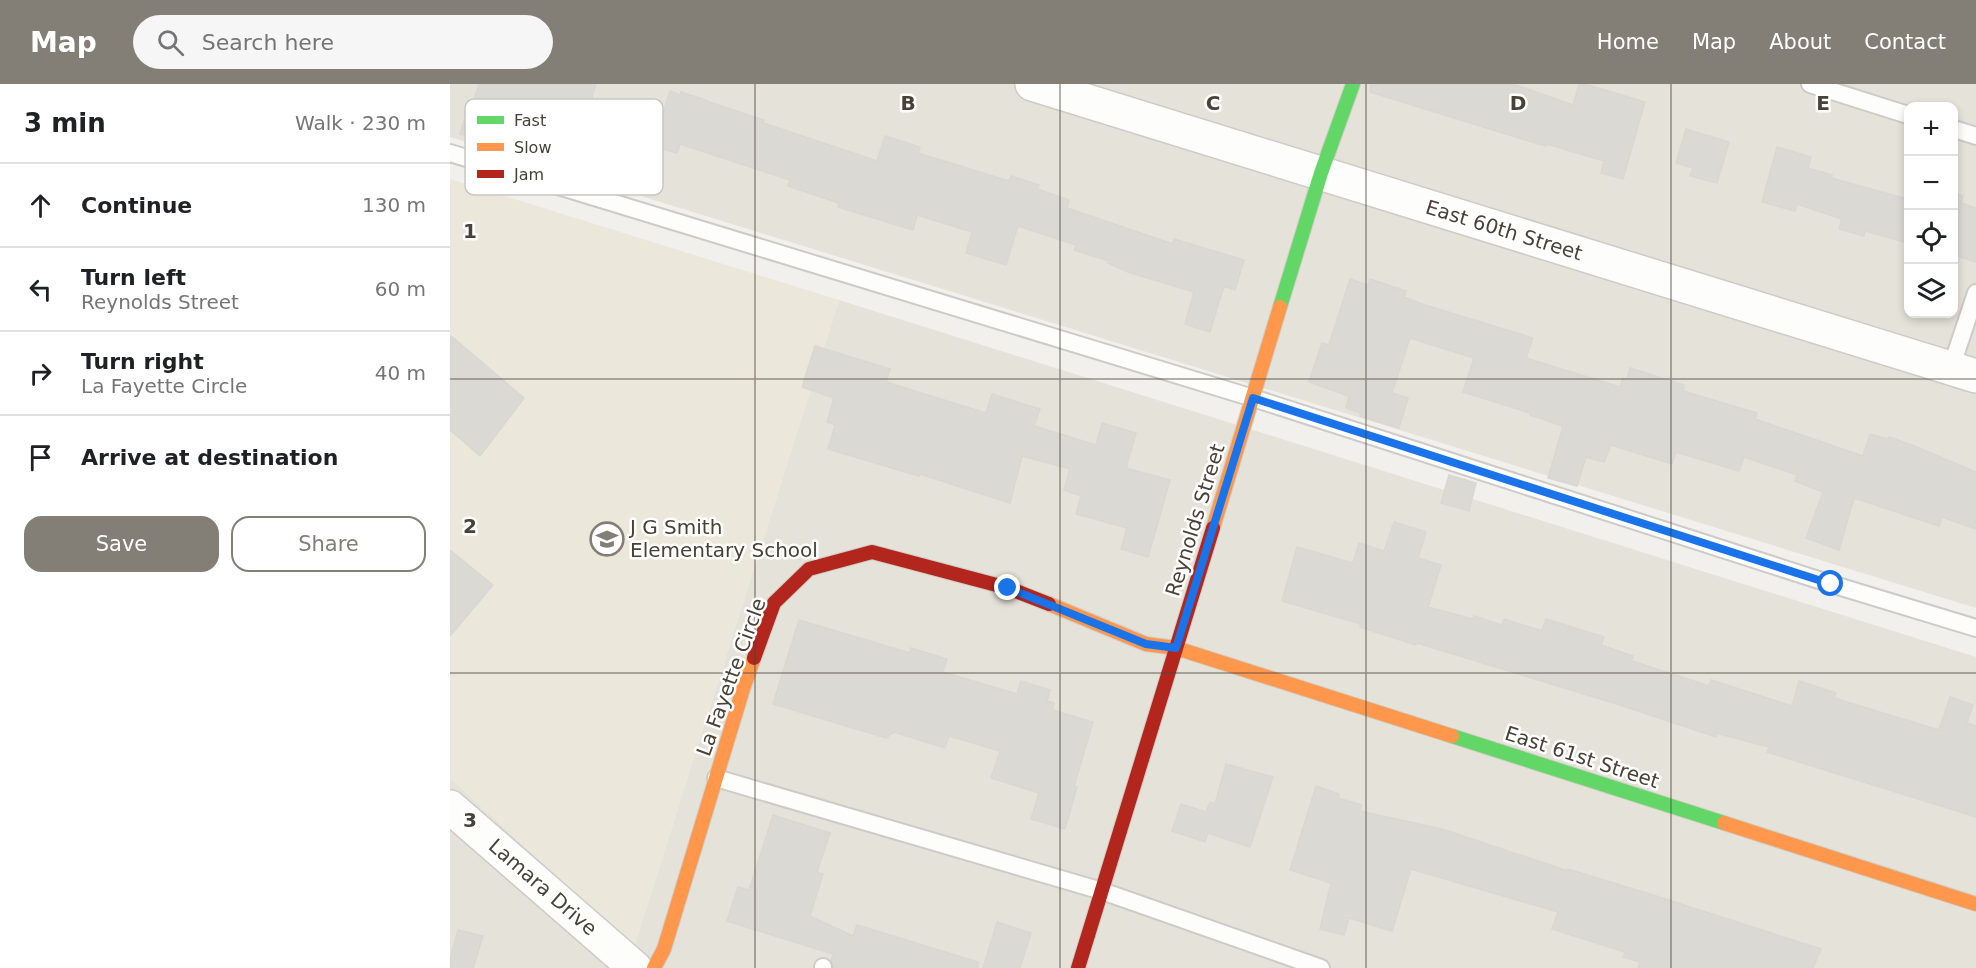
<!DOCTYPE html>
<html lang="en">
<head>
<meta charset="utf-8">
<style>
	body { margin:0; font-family:"DejaVu Sans",sans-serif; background:#f6f6f6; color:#202124 }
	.controls { position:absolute; right:18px; top:18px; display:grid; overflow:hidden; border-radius:12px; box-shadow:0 3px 9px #0003 }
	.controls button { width:54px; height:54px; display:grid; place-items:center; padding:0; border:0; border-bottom:2px solid #e0e0e0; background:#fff; color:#202124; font:30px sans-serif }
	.stop { position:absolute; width:18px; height:18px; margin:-14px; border:4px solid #1a73e8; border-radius:50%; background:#fff }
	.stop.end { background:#1a73e8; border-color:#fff; box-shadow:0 2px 6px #0008 }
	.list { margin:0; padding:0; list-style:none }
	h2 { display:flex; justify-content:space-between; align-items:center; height:78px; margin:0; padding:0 24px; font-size:26px }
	h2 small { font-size:20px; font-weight:400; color:#757577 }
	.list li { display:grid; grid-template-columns:39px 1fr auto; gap:18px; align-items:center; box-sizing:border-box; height:84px; padding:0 24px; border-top:2px solid #e0e0e0 }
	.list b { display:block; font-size:22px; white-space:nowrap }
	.list p { margin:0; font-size:20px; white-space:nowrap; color:#757577 }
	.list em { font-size:20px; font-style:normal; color:#757577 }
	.actions { display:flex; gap:12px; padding:18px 24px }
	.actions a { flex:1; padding:14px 0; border:2px solid #837e76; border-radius:18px; text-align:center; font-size:21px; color:#837e76 }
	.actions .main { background:#837e76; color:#fff }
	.icon { flex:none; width:33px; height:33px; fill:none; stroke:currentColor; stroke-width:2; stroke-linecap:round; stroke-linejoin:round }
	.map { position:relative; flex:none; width:1526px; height:884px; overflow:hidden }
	header { display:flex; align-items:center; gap:36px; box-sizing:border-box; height:84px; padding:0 30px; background:#837e76; color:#fff }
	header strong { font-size:28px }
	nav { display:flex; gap:33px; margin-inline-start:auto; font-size:21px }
	.search { width:420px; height:54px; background:#f6f6f6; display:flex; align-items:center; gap:15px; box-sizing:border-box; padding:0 21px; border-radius:33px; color:#757577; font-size:22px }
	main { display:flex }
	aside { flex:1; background:#fff }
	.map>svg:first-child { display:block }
	.residential { fill:#e5e2d9; fill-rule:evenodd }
	.education { fill:#ece7db }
	.building { fill:#dbd9d4; stroke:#d9d7d2; stroke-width:1.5 }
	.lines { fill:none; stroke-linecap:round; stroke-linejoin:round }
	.lane-casing { stroke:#cdcbc7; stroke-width:20 }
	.street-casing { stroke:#cdcbc7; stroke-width:36 }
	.fast-casing { stroke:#d0cdc3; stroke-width:16 }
	.slow-casing { stroke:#d0cdc3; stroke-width:16 }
	.jam-casing { stroke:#d0cdc3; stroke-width:16 }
	.lane { stroke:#fdfdfc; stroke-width:16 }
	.street { stroke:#fdfdfc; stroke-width:33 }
	.fast { stroke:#63d668; stroke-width:14 }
	.slow { stroke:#ff974d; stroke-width:14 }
	.jam { stroke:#b3261e; stroke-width:14 }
	.route { stroke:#1a73e8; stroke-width:8 }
	.grid { fill:none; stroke:#484137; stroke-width:1.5; stroke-opacity:0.55 }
	.labels { text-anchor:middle; stroke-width:5; stroke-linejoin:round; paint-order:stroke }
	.street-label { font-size:20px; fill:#484137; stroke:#fff }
	.poi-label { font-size:20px; fill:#484137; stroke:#fff; text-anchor:start }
	.key { fill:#fff; stroke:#c8c6c3; stroke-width:1.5 }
	.key-label { font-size:16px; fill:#484137 }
	.grid-label { font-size:20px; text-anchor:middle; font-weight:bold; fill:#484137; stroke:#fff; stroke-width:5; stroke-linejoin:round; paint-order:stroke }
</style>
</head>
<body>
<header>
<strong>Map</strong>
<div class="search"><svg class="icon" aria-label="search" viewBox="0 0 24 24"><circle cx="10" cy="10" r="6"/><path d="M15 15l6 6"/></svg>Search here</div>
<nav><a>Home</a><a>Map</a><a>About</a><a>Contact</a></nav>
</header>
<main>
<aside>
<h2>3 min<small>Walk · 230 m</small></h2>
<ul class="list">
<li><svg class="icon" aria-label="ahead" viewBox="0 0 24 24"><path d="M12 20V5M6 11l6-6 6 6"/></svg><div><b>Continue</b></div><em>130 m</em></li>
<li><svg class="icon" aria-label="left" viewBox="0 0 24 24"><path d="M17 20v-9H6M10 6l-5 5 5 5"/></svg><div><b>Turn left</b><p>Reynolds Street</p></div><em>60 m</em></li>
<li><svg class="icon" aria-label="right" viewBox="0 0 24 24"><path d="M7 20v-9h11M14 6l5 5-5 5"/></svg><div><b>Turn right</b><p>La Fayette Circle</p></div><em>40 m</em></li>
<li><svg class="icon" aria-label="arrive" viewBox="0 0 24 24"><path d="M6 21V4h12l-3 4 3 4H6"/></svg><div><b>Arrive at destination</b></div></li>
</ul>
<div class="actions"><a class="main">Save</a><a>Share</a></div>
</aside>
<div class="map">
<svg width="1526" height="884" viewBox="0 0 1526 884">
	<rect width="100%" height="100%" fill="#f1f0ec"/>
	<g class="residential">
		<path d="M0,0H1526V524L0,53ZM1458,22H1504V230H1458Z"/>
		<path d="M389,216L1526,573V884H0V694L184,863Z"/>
	</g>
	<path class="education" d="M0,95L389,216L184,864L0,694Z"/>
	<g class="building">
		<path d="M29,0H146L128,59L161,70L152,96L79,73L80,70L10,50L20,18L23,19Z"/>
		<path d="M921,0H1063L1123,21L1129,0H1135L1195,18L1173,95L1151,89L1154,77L1097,60L1096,62L1082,58L920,8Z"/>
		<path d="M220,7L230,11L231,8L256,16V17L314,36L313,39L427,77L435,52L470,63L468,69L559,97L561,92L589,101L587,105L619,116L617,124L723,160L724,155L794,176L785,206L774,202L760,248L735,240L744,208L678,188L658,179L659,177L624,166L626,161L568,142L556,181L516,169L522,148L467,131L463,146L388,123L389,119L338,102L340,96L230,60L227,69L203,62Z"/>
		<path d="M1236,45L1279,58L1267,99L1240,92L1243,84L1226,79Z"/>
		<path d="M1327,63L1361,73L1358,84L1382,91L1381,94L1457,115L1458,111V159L1415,147L1414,152L1389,145L1392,135L1347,120L1345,127L1312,118Z"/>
		<path d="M1503,108L1513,112L1511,119L1526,124V178L1503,171Z"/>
		<path d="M900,195L918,201L920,195L956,207L954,213L972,220L1083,254L1076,274L1170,303L1173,294L1177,295L1180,284L1234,301L1233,307L1307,329L1305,335L1413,372L1420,350L1438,355L1439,353L1462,361L1526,388V445L1492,433L1489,442L1404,414L1389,466L1356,454L1373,408L1345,397L1347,391L1294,373L1289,387L1226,368L1222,380L1161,361L1154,378L1136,373L1127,402L1098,394L1113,342L1080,331V329L1013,308L1024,274L960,254L942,309L958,314L949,344L910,332L911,329L896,324L899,312L859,298L872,259L879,261Z"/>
		<path d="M0,251L74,314L30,372L0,346Z"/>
		<path d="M365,262L440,285L436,298L536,329L542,310L590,325L584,342L646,361L652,339L686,349L676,384L720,396L698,473L671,465L677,444L626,430L631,412L614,406L620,385L572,372L560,419L470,390L469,392L378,365L385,341L377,338L384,314L352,303Z"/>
		<path d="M999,391L1026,399L1019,427L991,419Z"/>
		<path d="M944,438L976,448L968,474L991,481L978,523L1023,535L1024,532L1052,541L1054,535L1092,547L1096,535L1154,553L1151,561L1183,572L1182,577L1259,602L1261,596L1342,622L1349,597L1386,609L1384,614L1489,646L1500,613L1523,621L1517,639L1526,642V733L1317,668L1319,663L1266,649V653L1170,621L967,559L966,561L910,543L911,540L832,517L847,463L903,479L909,459L934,467Z"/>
		<path d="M0,466L43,501L0,552Z"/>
		<path d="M349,536L460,569L461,564L497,575L493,588L567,610L571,597L600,606L597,617L604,619L602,626L643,638L624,702L627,703L615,745L581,735L589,709L541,694L550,667L499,652L495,664L444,648L436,654L323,620Z"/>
		<path d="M776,680L823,693L800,763L758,749L755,758L722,747L731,720L756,728L760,718L765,720Z"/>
		<path d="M866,702L889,710L888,714L912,721L910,727L992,745L1118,787V785L1203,811L1371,865L1363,884H1188L1190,878L1173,873L1175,868L1102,845L1108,828L961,785L942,847L899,834L894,851L870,845L881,799L840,786Z"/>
		<path d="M323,731L380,749L367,788L373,790L360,832L403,852L407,841L528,878V884H384L381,877L383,870L277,837L288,803L299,806Z"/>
		<path d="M547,838L581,849L570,884H533Z"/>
		<path d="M8,846L33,852L23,884H0V875Z"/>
	</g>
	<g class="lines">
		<g class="lane-casing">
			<g id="lane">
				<path d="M1360,0L1458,31"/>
				<path d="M1504,45L1526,52"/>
				<path d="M0,69L803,314L1381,500L1526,544"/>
				<path d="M1501,284L1526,209"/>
				<path d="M266,694L652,807L871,884"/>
				<path d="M373,884V883"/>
			</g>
		</g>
		<g class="street-casing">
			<g id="street">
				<path d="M582,0L1526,292"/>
				<path d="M0,723L185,884"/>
			</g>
		</g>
		<g class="fast-casing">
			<g id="fast">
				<path d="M830,223L871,89L903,0"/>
				<path d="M1002,652L1274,739"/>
			</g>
		</g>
		<g class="slow-casing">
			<g id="slow">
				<path d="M763,444L830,223"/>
				<path d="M599,520L696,560L726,564L1002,652"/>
				<path d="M1274,739L1526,820"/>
				<path d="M204,884L214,865L293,605L304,574"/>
			</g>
		</g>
		<g class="jam-casing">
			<g id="jam">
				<path d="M304,574L324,519L359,485L422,468L558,504L599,520"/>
				<path d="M628,884L763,444"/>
			</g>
		</g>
		<use href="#lane" class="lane"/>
		<use href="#street" class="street"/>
		<use href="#fast" class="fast"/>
		<use href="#slow" class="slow"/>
		<use href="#jam" class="jam"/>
	</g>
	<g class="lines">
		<path class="route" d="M558,504L696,560L726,564L803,314L1381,500"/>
	</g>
	<path class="grid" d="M305,0V884M610,0V884M916,0V884M1221,0V884M0,295H1526M0,589H1526"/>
	<defs>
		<g id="school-ring" transform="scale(1.725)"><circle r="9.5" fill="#fff" stroke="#837e76" stroke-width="1.5"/><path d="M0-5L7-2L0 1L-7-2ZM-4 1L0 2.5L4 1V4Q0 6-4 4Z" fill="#837e76"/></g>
	</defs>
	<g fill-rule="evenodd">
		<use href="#school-ring" x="157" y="455"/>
	</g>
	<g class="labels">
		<g class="street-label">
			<text transform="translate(1054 146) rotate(17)" y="7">East 60th Street</text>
			<text transform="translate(745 436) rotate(-73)" y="7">Reynolds Street</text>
			<text transform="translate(281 593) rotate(-70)" y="7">La Fayette Circle</text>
			<text transform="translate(1132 673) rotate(18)" y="7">East 61st Street</text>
			<text transform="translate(93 803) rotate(41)" y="7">Lamara Drive</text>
		</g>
		<g class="poi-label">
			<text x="180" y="450">J G Smith<tspan x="180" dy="23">Elementary School</tspan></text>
		</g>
	</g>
	<rect x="15" y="15" width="198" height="96" rx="9" class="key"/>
	<rect x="27" y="32" width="27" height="8" fill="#63d668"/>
	<rect x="27" y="59" width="27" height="8" fill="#ff974d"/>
	<rect x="27" y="86" width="27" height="8" fill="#b3261e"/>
	<g class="key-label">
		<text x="64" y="42">Fast</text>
		<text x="64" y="69">Slow</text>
		<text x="64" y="96">Jam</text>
	</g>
	<g class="grid-label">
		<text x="458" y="26">B</text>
		<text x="763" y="26">C</text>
		<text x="1068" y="26">D</text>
		<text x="1373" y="26">E</text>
		<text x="20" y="154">1</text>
		<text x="20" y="449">2</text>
		<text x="20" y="743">3</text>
	</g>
</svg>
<div class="controls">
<button>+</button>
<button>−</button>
<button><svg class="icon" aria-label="locate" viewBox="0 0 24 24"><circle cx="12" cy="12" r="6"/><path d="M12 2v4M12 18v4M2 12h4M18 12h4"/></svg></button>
<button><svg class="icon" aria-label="layers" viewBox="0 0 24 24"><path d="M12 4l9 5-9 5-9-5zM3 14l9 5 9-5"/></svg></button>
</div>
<div class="stop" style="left:1381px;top:500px"></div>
<div class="stop end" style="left:558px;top:504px"></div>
</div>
</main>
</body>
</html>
